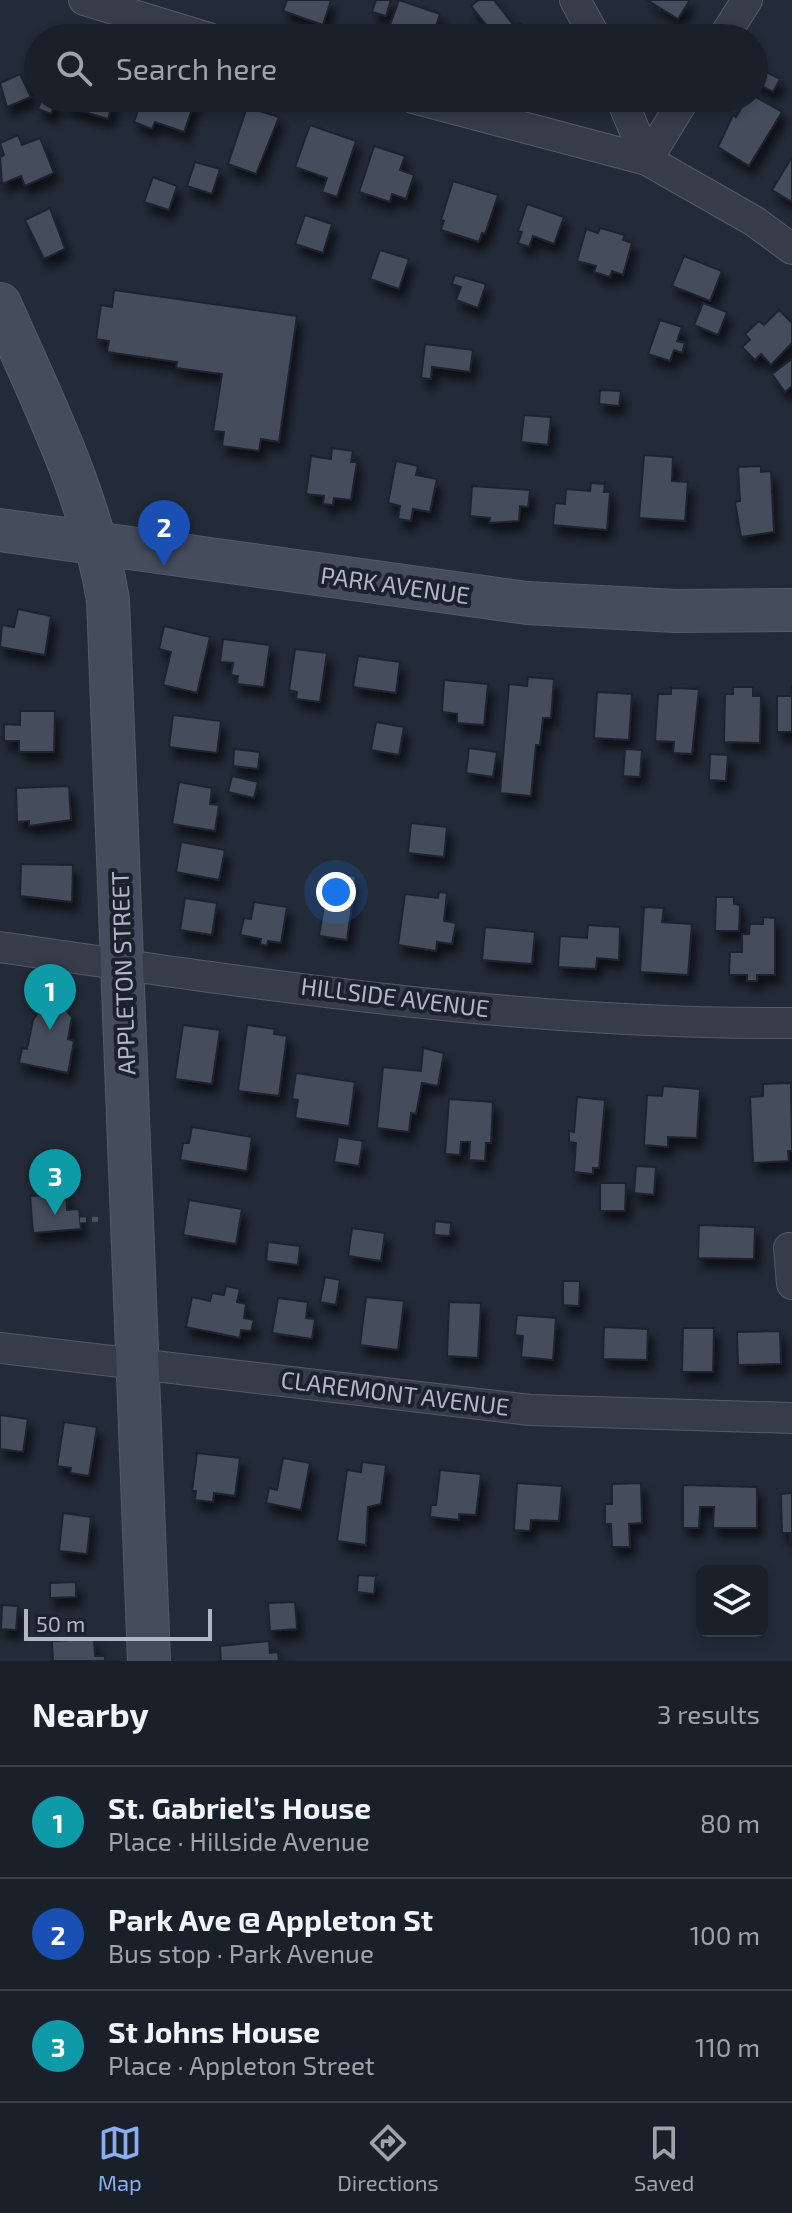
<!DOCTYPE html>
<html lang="en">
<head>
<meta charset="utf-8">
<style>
	body { margin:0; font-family:"Exo 2",sans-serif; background:#232832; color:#f1f3f6 }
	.controls { position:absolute; right:24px; bottom:24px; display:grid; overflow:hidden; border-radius:12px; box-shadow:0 4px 12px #0003 }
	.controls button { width:72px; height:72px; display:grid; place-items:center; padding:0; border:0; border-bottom:2px solid #383e47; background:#1a202a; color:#f1f3f6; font:40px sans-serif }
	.scale { position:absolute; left:24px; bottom:20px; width:188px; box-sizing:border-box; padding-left:8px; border:4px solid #b1b8c5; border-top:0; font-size:22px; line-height:28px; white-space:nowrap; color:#b1b8c5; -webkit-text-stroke:6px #1c222d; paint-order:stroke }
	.you { position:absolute; left:336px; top:892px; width:28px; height:28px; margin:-20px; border:6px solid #fff; border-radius:50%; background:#1a73e8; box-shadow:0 0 0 12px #1a73e833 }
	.badge { display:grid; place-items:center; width:52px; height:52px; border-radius:50%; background:#8aaef1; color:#fff; font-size:26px; font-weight:700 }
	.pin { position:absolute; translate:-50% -66px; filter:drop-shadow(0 2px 4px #0008) }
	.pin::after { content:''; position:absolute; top:42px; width:28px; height:24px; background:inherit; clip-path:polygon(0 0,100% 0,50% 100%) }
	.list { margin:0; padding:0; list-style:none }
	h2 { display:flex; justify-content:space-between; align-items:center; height:104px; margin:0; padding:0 32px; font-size:34px }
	h2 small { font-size:26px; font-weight:400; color:#9fa3a8 }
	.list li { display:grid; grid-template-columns:52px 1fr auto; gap:24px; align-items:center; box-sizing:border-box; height:112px; padding:0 32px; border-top:2px solid #383e47 }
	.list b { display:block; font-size:30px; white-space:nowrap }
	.list p { margin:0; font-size:26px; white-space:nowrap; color:#9fa3a8 }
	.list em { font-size:26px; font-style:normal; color:#9fa3a8 }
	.icon { flex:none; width:44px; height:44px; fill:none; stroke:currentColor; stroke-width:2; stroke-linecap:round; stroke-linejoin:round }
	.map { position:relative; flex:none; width:792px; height:1661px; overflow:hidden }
	.search { position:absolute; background:#1a202a; box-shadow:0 4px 12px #0003; left:24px; right:24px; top:24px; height:88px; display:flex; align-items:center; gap:20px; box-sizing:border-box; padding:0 28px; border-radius:44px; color:#9fa3a8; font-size:30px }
	.sheet { height:440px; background:#1a202a }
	nav { display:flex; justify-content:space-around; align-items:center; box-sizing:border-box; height:112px; border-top:2px solid #383e47; background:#1a202a; font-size:22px; color:#9fa3a8 }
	nav a { display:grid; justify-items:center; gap:4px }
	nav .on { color:#8aaef1 }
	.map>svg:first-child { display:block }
	.building { fill:#444e5d; stroke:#1e242f; stroke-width:2; filter:url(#shadow) }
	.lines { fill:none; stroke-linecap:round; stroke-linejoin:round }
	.street-casing { stroke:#545b66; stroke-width:32 }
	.secondary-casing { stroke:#545b66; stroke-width:44 }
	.path { stroke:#445558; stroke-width:5; stroke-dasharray:6 6; stroke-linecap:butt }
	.street { stroke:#363d49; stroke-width:30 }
	.secondary { stroke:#454c5b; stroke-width:42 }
	.labels { text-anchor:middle; stroke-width:8; stroke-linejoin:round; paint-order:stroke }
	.street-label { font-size:24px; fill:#b1b8c5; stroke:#1c222d }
</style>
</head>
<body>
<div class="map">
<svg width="792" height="1661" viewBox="0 0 792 1661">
	<defs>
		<filter id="shadow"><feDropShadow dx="5" dy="9" stdDeviation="4" flood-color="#0009"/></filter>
	</defs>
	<rect width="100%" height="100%" fill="#232b38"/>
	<g class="building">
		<path d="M287,0H331L323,25L283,11Z"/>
		<path d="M376,0H391L386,16L372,12Z"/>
		<path d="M399,0L440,14L432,38L386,36Z"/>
		<path d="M478,0H494L515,27L520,23L532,38H491L484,29L487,26L471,6Z"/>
		<path d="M647,0H690L678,19Z"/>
		<path d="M759,68L780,79L773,92L754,82Z"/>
		<path d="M20,74L31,97L7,107L0,83Z"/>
		<path d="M754,96L782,112L749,166L718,147L733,115L736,117L747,98Z"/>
		<path d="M42,98H57L51,114L38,109Z"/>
		<path d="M66,98H114L108,119L64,106Z"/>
		<path d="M142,98H196L184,132L155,122L152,129L134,122Z"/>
		<path d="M247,107L279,117L256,174L228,164Z"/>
		<path d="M310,125L356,141L337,197L322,192L327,178L295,167Z"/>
		<path d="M18,135L22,145L40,138L54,173L25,186L21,176L2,184L0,157L4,155L0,143Z"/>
		<path d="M374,146L405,156L400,170L414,175L406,199L392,194L390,202L359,192Z"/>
		<path d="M792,157V202L772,190Z"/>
		<path d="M195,162L220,169L212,194L187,186Z"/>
		<path d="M153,177L177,186L169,210L144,202Z"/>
		<path d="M453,181L498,195L485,234L482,233L479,242L441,230L444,221L441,220Z"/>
		<path d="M527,204L564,217L554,244L533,236L529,247L518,243L522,232L518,231Z"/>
		<path d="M50,208L65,249L44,259L25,220Z"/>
		<path d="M305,215L332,224L323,253L295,244Z"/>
		<path d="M600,228L625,235L623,240L632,243L623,275L612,271L610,277L594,272L596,266L577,261L586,229L598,233Z"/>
		<path d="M380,250L409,259L399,289L370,279Z"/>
		<path d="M684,256L722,271L710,301L672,286Z"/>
		<path d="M455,275L486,284L478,308L456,300L461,287L452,284Z"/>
		<path d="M114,290L297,316L279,442L261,439L259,451L222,446L224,432L213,431L222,374L176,368L177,362L107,352L109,341L96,339L101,305L112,307Z"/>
		<path d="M703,303L727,312L718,335L694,325Z"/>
		<path d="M779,310L792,323V343L771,365L761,354L755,360L742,347L750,340L745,334L759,321L764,325Z"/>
		<path d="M660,320L682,327L677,341L685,343L682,353L674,350L670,361L648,354Z"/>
		<path d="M425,344L473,350L470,372L432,367L431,379L421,378Z"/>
		<path d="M792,359V386L785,392L772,374Z"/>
		<path d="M600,390L621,391L619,406L599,404Z"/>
		<path d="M524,415L551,417L548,445L521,442Z"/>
		<path d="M332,448L353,451L351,462H357L351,500L334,498L333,505L323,504L324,496L306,494L311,456L331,459Z"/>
		<path d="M644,455L673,457L672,481L688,482L685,521L639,518Z"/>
		<path d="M396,461L418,466L416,475L437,479L430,512L413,509L411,521L398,519L400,506L388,503Z"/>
		<path d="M761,466V472L771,471L774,532L741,537L735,502L740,501L738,467Z"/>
		<path d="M591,483L605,484L604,492H610L607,530L553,525L555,503L565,504L566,489L590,491Z"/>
		<path d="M472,486L530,490L528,507L520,506L519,521L489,523L490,518L470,516Z"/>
		<path d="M18,609L51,616L45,655L0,647L2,625L14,627Z"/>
		<path d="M164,626L210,637L197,693L163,685L171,652L159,649Z"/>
		<path d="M223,639L270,645L264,687L237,684L238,676L231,675L233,663L220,662Z"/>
		<path d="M295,649L327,653L320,702L296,699L297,692L289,690Z"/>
		<path d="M358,656L400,662L396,693L353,687Z"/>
		<path d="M528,677L554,679L551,718H543L540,745H536L531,796L500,793L509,684L527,686Z"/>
		<path d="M444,680L488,684L484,725L457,723V714L442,712Z"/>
		<path d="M791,686H792V732H777V696H791Z"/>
		<path d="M733,687H753V696H761L760,743L724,742L725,694H733Z"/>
		<path d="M671,688L699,689L692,754L673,753L674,742L655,741L658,694H671Z"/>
		<path d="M597,692L632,694L629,740L594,738Z"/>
		<path d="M20,711H55L54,752H19V741H4V724L20,725Z"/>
		<path d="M173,715L221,721L217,753L169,747Z"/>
		<path d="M376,722L404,727L399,755L371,750Z"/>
		<path d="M469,748L497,752L493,777L466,773Z"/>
		<path d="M234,749L260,752L258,769L233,766Z"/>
		<path d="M625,749L642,750L640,777L623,776Z"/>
		<path d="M710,754L728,755L726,781L709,780Z"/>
		<path d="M232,776L258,782L254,798L228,792Z"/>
		<path d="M179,782L212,788L210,804L219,805L215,831L172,824Z"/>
		<path d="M69,786L71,820L29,826V821L17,822L16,788Z"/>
		<path d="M411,823L447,827L444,857L408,853Z"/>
		<path d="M181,842L225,850L219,880L176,872Z"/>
		<path d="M21,864L73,865L72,902L20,896Z"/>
		<path d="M336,873L356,876L347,940L319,936L325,899L333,900Z"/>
		<path d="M439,892L447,893L444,921L456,923L452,944L437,942L436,951L398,945L405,894L438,898Z"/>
		<path d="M716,897H734V904L740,905L739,931H715Z"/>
		<path d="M185,898L217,903L212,935L180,930Z"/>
		<path d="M254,902L287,907L281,943L268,941L267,946L260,944L261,939L240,935L244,918L251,919Z"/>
		<path d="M644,907L664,908L662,922L692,924L688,975L640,972Z"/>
		<path d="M763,917L775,918V975H757V981H747V975H729L730,952H742V934H749L750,924H763Z"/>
		<path d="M588,925L620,927L619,960L597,958L596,969L558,967L560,936L587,938Z"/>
		<path d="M485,927L535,932L532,964L482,960Z"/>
		<path d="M44,1003L63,1007L72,1017L68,1039L74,1041L68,1073L19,1063L22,1048L27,1049L33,1020Z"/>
		<path d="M183,1025L220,1030L212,1084L175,1079Z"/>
		<path d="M247,1025L275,1029L274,1034L287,1036L279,1096L238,1091Z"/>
		<path d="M423,1048L444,1053L438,1086L422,1083L416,1114L411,1113L409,1132L377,1128L383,1067L421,1071Z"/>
		<path d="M296,1073L355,1082L349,1126L295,1118L298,1100L292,1099Z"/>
		<path d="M791,1083L792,1151H788L789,1161L753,1163L750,1097L763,1096V1084Z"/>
		<path d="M663,1086L700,1089L697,1138L668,1137V1147L644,1145L647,1095L662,1096Z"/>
		<path d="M577,1097L605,1100L599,1168H593V1174L574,1172L576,1143L569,1142V1131L574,1132Z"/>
		<path d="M449,1099L493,1102L491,1143H486L485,1161L469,1160L470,1142H461L460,1155L445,1154Z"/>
		<path d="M192,1127L252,1137L247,1171L180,1160L183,1143H189Z"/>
		<path d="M338,1137L363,1141L359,1166L334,1162Z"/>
		<path d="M636,1166L656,1167L654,1195L634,1193Z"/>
		<path d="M600,1183H626L625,1211H600Z"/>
		<path d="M66,1194L67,1210L79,1209L81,1229L33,1233L30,1196Z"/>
		<path d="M189,1200L242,1209L236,1244L183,1235Z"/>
		<path d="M435,1221L451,1223L450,1236L434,1235Z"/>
		<path d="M699,1225L755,1227L754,1259L698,1258Z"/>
		<path d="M352,1228L385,1233L381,1261L348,1256Z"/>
		<path d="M268,1242L300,1246L298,1265L266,1261Z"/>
		<path d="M325,1277L340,1280L336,1305L320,1302Z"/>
		<path d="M563,1281H580L579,1306L563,1305Z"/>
		<path d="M226,1286L240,1289L237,1302L246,1304L244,1318L254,1320L251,1331L241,1330L240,1338L186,1327L192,1297L210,1301L212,1293L224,1295Z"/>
		<path d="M366,1297L404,1301L398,1350L360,1345Z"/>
		<path d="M278,1298L308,1302L306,1318L315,1319L312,1339L272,1333Z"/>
		<path d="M449,1302L481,1303L478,1358L447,1356Z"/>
		<path d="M517,1315L556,1318L553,1360L521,1357L523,1336L515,1335Z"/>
		<path d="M604,1327L648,1329L647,1360L603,1359Z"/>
		<path d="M683,1328H714L713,1372H682Z"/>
		<path d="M780,1331L781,1364L738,1365L737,1332Z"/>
		<path d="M0,1415L28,1419L23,1452L0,1449Z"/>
		<path d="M64,1422L97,1427L89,1476L70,1473L71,1468L57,1466Z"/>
		<path d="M197,1453L240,1458L235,1496L214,1493L213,1502L195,1500L196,1491H192Z"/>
		<path d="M283,1458L310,1463L301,1510L266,1503L269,1488L277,1490Z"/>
		<path d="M362,1462L386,1465L381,1504L368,1507L366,1545L337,1541L347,1470L361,1472Z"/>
		<path d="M440,1470L481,1474L476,1515L459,1514V1520L430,1517L431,1505H436Z"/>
		<path d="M517,1483L562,1486L559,1521L531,1520L530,1531L514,1530Z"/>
		<path d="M641,1483L642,1523L629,1524L630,1547H612L611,1524H605V1504H612V1484Z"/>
		<path d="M683,1485L757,1487V1528H713L714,1507H700L699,1528H683Z"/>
		<path d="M792,1493V1543H790V1533H782L781,1494Z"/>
		<path d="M63,1513L91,1517L87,1554L59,1551Z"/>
		<path d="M358,1575L376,1576L374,1594L357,1592Z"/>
		<path d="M76,1582V1597L50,1598V1583Z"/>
		<path d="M295,1602L297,1629L270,1631L268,1603Z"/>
		<path d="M2,1605L18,1606L16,1630L1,1629Z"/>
		<path d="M94,1639L95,1656H105V1661H53L52,1641Z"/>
		<path d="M269,1641L270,1653L278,1652L279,1661H221L220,1646Z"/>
	</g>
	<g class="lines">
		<g class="street-casing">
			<g id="street">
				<path d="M84,0L209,38"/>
				<path d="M575,0L596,38"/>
				<path d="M723,38L747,0"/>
				<path d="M413,98L647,160L754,221L792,249"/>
				<path d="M621,98L647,160"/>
				<path d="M647,160L685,98"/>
				<path d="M0,947C262,985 527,1025 792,1023"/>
				<path d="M789,1248L792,1284"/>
				<path d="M0,1348L530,1410L792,1418"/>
			</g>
		</g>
		<g class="secondary-casing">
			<g id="secondary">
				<path d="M0,304C42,400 91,496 108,600L149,1661"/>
				<path d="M0,530L527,603L675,611L792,610"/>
			</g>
		</g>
		<path class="path" d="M80,1220L102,1219"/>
		<use href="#street" class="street"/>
		<use href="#secondary" class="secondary"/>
	</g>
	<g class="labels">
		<g class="street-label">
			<text transform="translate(395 586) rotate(8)" y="8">PARK AVENUE</text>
			<text transform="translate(124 973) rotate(-92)" y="8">APPLETON STREET</text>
			<text transform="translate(395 998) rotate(7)" y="8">HILLSIDE AVENUE</text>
			<text transform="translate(395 1394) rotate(7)" y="8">CLAREMONT AVENUE</text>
		</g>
	</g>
</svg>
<div class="controls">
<button><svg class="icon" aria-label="layers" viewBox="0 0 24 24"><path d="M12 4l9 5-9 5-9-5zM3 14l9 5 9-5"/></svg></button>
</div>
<div class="scale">50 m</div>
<div class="you"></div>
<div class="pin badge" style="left:50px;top:1030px;background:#0f9aa8">1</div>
<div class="pin badge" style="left:164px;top:566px;background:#1a4fb4">2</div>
<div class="pin badge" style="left:55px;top:1215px;background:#0f9aa8">3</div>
<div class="search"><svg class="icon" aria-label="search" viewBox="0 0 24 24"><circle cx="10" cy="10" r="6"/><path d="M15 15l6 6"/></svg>Search here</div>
</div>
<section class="sheet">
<h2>Nearby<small>3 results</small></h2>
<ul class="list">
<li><span class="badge" style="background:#0f9aa8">1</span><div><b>St. Gabriel’s House</b><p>Place · Hillside Avenue</p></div><em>80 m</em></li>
<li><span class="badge" style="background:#1a4fb4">2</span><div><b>Park Ave @ Appleton St</b><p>Bus stop · Park Avenue</p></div><em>100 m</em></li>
<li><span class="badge" style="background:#0f9aa8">3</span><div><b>St Johns House</b><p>Place · Appleton Street</p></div><em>110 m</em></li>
</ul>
</section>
<nav>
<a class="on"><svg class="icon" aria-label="map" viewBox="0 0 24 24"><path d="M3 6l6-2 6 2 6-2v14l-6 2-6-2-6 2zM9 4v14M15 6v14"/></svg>Map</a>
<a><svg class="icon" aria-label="directions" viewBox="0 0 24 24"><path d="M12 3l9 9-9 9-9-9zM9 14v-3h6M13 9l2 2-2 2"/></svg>Directions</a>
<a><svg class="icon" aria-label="saved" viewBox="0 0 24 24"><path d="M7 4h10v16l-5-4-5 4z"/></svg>Saved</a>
</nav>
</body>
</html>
